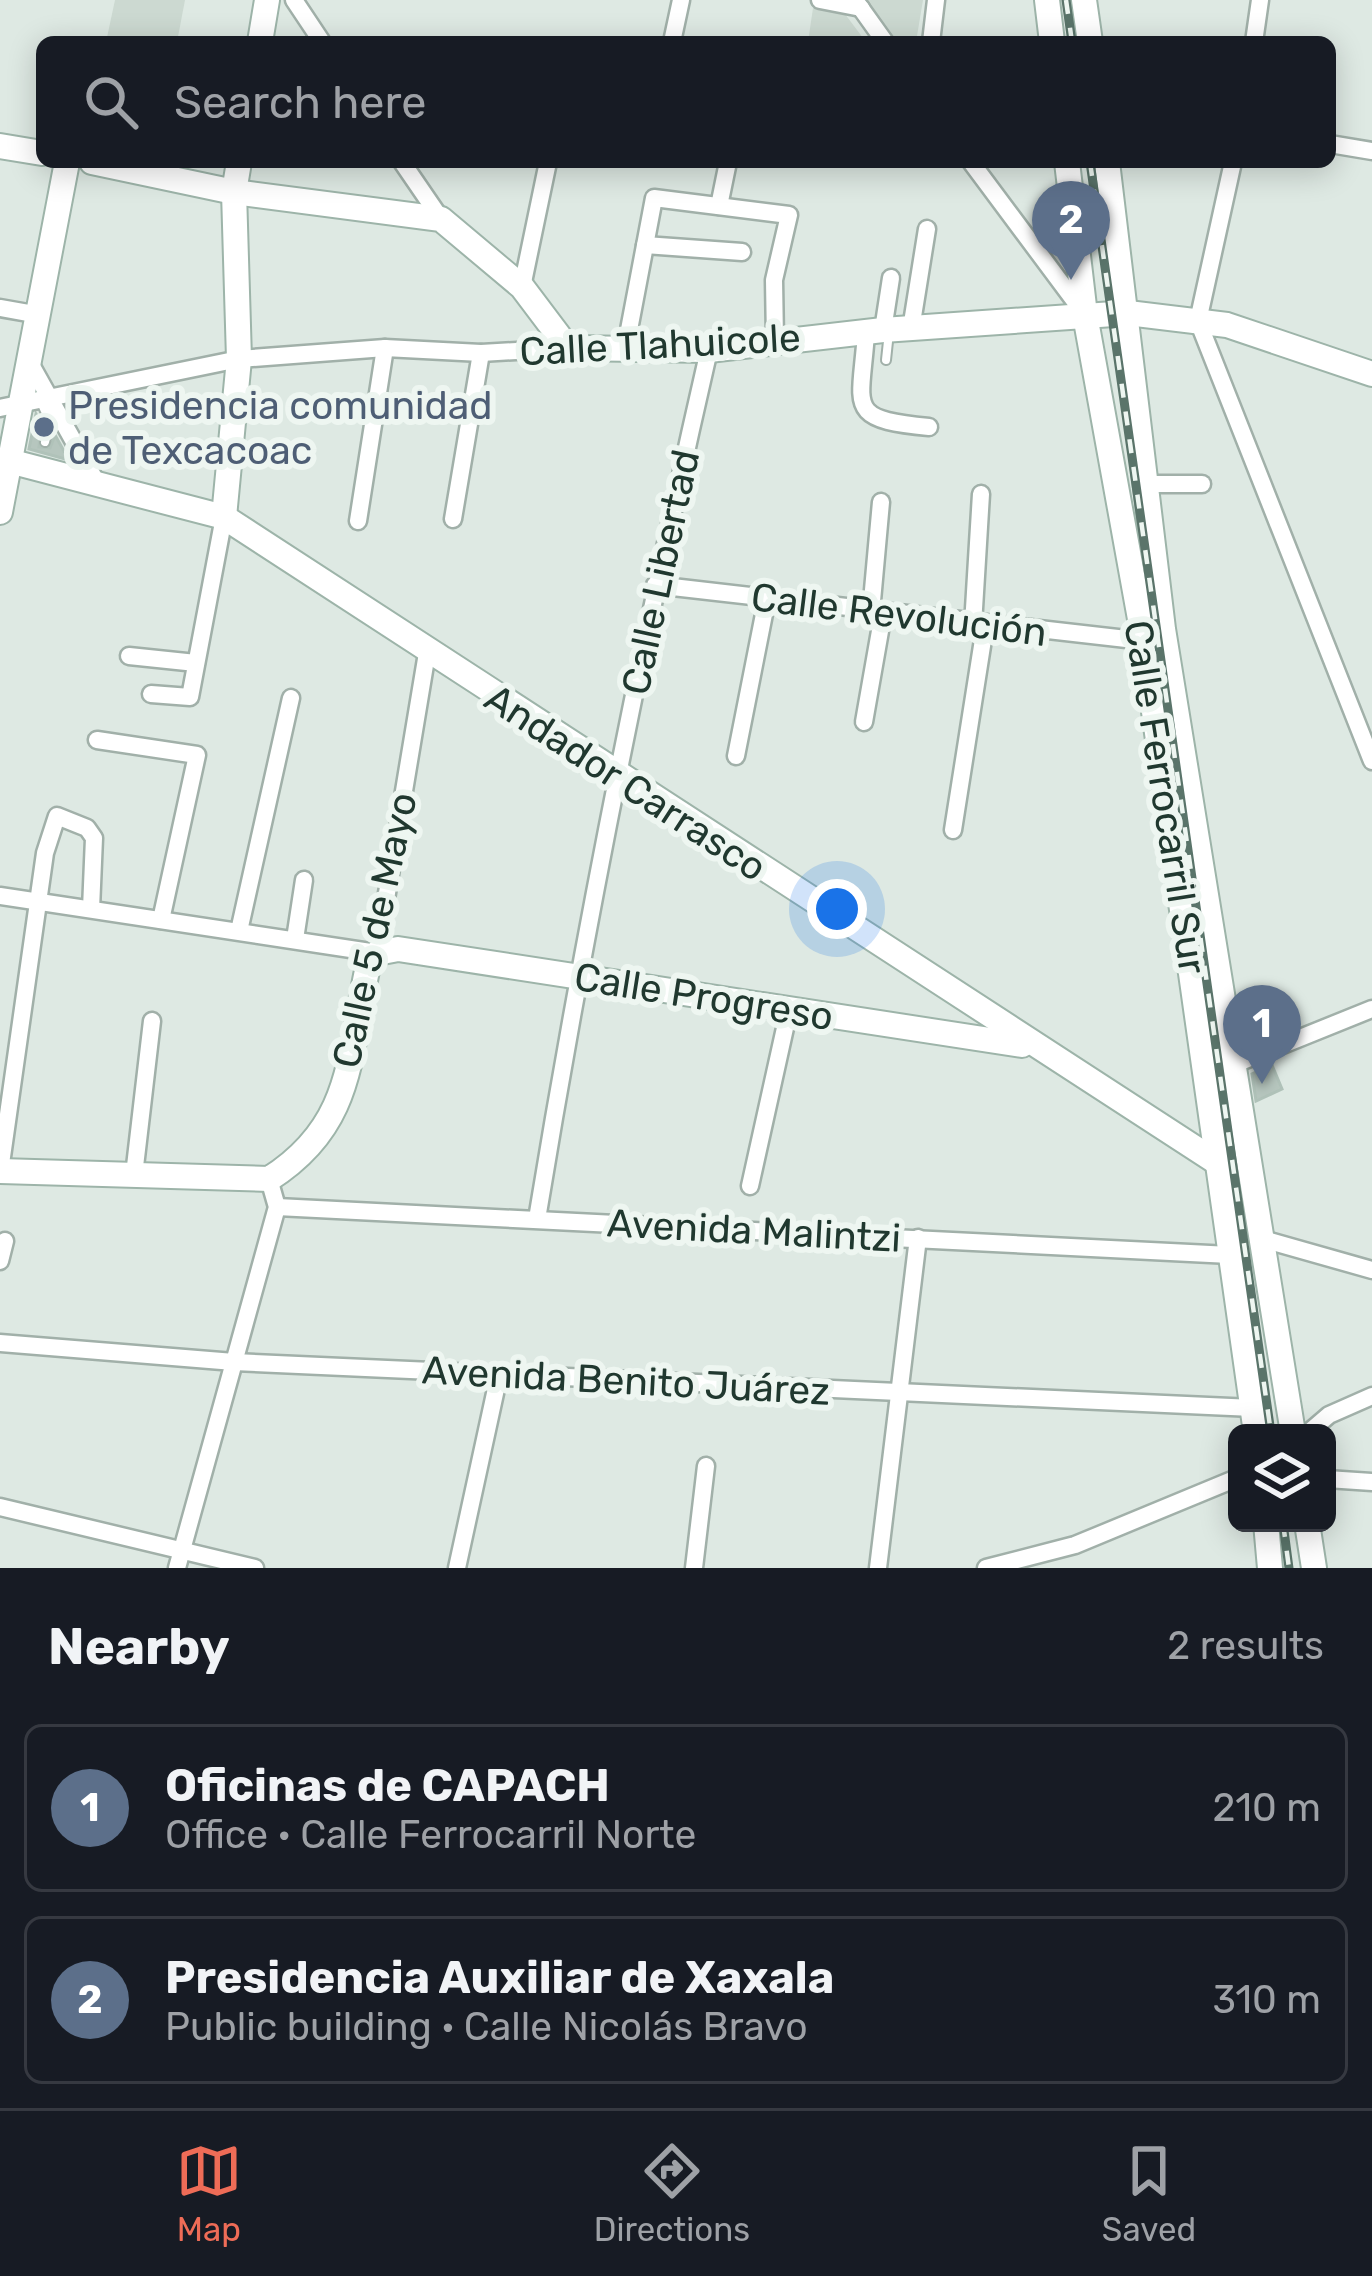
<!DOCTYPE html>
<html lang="en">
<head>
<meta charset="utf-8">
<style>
	body { margin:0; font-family:Rubik,sans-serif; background:#20242c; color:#f1f3f6 }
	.controls { position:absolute; right:36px; bottom:36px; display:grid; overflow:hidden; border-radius:18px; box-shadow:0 6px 30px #0003 }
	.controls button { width:108px; height:108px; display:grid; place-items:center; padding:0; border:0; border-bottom:3px solid #363941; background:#171b24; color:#f1f3f6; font:60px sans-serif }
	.you { position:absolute; left:837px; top:909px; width:42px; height:42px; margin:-30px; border:9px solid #fff; border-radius:50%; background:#1a73e8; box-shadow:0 0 0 18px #1a73e833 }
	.badge { display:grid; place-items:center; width:78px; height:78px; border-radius:50%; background:#ee6c57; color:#fff; font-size:39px; font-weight:700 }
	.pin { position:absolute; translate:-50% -99px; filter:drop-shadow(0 3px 6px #0008) }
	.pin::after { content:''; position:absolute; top:63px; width:42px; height:36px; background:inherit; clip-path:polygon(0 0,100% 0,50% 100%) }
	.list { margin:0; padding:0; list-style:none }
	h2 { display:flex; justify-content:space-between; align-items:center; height:156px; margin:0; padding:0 48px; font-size:51px }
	h2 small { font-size:39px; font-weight:400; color:#9ea1a6 }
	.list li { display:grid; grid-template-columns:78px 1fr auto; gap:36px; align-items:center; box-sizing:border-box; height:168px; margin:0 24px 24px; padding:0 24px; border:3px solid #363941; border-radius:18px }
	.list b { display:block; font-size:45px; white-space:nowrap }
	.list p { margin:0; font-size:39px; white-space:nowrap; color:#9ea1a6 }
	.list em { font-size:39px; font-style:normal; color:#9ea1a6 }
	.icon { flex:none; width:66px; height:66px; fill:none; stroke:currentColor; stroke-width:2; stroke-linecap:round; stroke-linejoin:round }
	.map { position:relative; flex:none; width:1372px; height:1568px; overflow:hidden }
	.search { position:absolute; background:#171b24; box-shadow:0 6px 30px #0003; left:36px; right:36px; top:36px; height:132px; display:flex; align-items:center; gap:30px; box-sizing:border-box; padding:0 42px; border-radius:18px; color:#9ea1a6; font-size:45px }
	.sheet { height:540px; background:#171b24 }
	nav { display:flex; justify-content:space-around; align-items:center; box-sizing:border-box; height:168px; border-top:3px solid #363941; background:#171b24; font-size:33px; color:#9ea1a6 }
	nav a { display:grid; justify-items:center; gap:6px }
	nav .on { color:#ee6c57 }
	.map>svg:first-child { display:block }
	.built { fill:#ccd9d1 }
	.building { fill:#b6c6be; stroke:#b0c2b9; stroke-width:3 }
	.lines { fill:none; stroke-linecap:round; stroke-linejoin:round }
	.lane-casing { stroke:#a1b0a9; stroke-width:12 }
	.street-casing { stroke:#a1b0a9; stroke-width:21 }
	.secondary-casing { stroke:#9db4a9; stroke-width:28 }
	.lane { stroke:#fff; stroke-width:8 }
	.street { stroke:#fff; stroke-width:16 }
	.secondary { stroke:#fff; stroke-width:24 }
	.rail-casing { stroke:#5a746a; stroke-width:9 }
	.rail { stroke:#eef6f1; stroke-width:4.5; stroke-dasharray:14; stroke-linecap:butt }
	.service-dot { fill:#5c6f8a; stroke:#eef6f1; stroke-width:4.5 }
	.labels { text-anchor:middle; stroke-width:12; stroke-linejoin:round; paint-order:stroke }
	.street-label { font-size:39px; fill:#20382f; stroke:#eef6f1 }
	.service-label { font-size:39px; fill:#4e5e75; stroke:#eef6f1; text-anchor:start }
</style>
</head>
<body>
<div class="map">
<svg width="1372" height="1568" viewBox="0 0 1372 1568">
	<rect width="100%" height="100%" fill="#dee9e3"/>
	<g class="built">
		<path d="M115,0H185L177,42H106Z"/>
		<path d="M858,0H923L916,42H892Z"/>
		<path d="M813,8L845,14L866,42H808Z"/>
	</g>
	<g class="building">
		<path d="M36,414L41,423L39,447L50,448L55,435L69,460L29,449Z"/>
		<path d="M1272,1065L1282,1089L1256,1101L1252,1074Z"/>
	</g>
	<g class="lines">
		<g class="lane-casing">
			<g id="lane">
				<path d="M886,360L889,332"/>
				<path d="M41,402L50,422L45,442"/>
			</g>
		</g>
		<g class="street-casing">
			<g id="street">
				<path d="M294,0L322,42"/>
				<path d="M820,0L861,8"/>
				<path d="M855,0L885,42"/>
				<path d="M672,42L681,0"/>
				<path d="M931,42L936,0"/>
				<path d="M1254,42L1260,0"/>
				<path d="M1330,144L1372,151"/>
				<path d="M402,162L441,219"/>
				<path d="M971,162L1082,311"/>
				<path d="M1233,162L1198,321L1372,761"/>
				<path d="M719,206L728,162"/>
				<path d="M645,245L742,252"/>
				<path d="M522,287L548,162"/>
				<path d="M0,308L34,314"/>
				<path d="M911,329L927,229"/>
				<path d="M883,330L891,278"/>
				<path d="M866,333C861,408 844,419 929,427"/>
				<path d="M625,351L654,198L789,215L774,280L775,341"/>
				<path d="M30,363L97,483"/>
				<path d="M0,408L239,359L385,348L481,353L568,348"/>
				<path d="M1147,484H1202"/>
				<path d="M453,519L481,353"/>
				<path d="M358,521L385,348"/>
				<path d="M655,585L1144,641"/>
				<path d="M871,612L881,502"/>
				<path d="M973,625L981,494"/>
				<path d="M129,656L196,663"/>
				<path d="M151,694L190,697L224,517"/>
				<path d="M864,722L883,614"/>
				<path d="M97,740L197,755L161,920"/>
				<path d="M736,756L767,599"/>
				<path d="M953,830L985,627"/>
				<path d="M0,896L377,953L427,653"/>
				<path d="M239,931L291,698"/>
				<path d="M295,939L304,880"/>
				<path d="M1208,1075L1372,1009"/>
				<path d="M0,1171L45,853L57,816L87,828L94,838L91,909"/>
				<path d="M134,1175L152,1021"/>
				<path d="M750,1186L789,1010"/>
				<path d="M277,1207L1230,1255"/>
				<path d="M537,1219C585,927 643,638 709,350"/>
				<path d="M1259,1238L1372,1270"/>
				<path d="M0,1261L5,1241"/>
				<path d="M0,1343L234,1362L1253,1408"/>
				<path d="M1308,1433L1329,1415L1372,1396"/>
				<path d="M1327,1479L1372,1482"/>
				<path d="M0,1507L255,1568"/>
				<path d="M177,1568L277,1207L269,1179"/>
				<path d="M457,1568L499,1375"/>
				<path d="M694,1568L706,1466"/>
				<path d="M878,1568L918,1238"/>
				<path d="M986,1568L1075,1545L1237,1478"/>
			</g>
		</g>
		<g class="secondary-casing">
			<g id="secondary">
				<path d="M1047,0L1052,42"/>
				<path d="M1084,0L1090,42"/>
				<path d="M260,42L267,0"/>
				<path d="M0,146L42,153"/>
				<path d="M92,162L234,192L441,219L522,287L568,348L709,350L883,330L1128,313L1227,325L1372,374"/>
				<path d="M1067,162L1085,315L1144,641L1256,1433"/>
				<path d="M1107,162L1163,629L1293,1433"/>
				<path d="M9,461L224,517L1218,1163"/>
				<path d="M0,512L67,162"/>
				<path d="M224,517L239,359L234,192L239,162"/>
				<path d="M0,1171L269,1179C354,1125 348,1057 368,966L377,953L398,949L1022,1045"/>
				<path d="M1266,1523L1270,1568"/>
				<path d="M1307,1523L1314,1568"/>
			</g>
		</g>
		<use href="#lane" class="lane"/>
		<use href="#street" class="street"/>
		<use href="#secondary" class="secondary"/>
		<g class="rail-casing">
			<g id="rail">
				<path d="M1066,0L1072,42"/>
				<path d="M1090,162L1271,1433"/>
				<path d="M1283,1523L1289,1568"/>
			</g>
		</g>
		<use href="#rail" class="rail"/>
	</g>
	<circle class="service-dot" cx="44" cy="427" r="12"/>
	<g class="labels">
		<g class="street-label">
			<text transform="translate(660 344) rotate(-3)" y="14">Calle Tlahuicole</text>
			<text transform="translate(660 572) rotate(-78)" y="14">Calle Libertad</text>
			<text transform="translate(899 614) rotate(7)" y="14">Calle Revolución</text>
			<text transform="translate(626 782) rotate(33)" y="14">Andador Carrasco</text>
			<text transform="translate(1166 797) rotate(81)" y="14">Calle Ferrocarril Sur</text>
			<text transform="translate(374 930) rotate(-78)" y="14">Calle 5 de Mayo</text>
			<text transform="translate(704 996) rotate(9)" y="14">Calle Progreso</text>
			<text transform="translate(754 1230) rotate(3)" y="14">Avenida Malintzi</text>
			<text transform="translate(626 1380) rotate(3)" y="14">Avenida Benito Juárez</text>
		</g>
		<g class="service-label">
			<text x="68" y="419">Presidencia comunidad<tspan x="68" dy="45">de Texcacoac</tspan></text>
		</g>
	</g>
</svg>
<div class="controls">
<button><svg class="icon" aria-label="layers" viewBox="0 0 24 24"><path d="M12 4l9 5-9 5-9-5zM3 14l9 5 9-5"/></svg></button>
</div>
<div class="you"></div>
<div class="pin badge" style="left:1262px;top:1084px;background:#5c6f8a">1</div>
<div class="pin badge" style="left:1071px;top:280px;background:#5c6f8a">2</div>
<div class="search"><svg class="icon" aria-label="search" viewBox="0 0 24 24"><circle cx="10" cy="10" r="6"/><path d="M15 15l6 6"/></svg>Search here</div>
</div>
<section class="sheet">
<h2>Nearby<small>2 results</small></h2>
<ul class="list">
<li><span class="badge" style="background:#5c6f8a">1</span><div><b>Oficinas de CAPACH</b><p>Office · Calle Ferrocarril Norte</p></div><em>210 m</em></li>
<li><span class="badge" style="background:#5c6f8a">2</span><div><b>Presidencia Auxiliar de Xaxala</b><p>Public building · Calle Nicolás Bravo</p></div><em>310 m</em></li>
</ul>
</section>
<nav>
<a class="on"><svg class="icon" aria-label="map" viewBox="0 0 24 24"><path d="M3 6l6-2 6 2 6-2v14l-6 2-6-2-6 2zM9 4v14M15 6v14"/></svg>Map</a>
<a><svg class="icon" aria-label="directions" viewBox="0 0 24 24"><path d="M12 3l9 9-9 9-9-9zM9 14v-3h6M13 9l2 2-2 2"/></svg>Directions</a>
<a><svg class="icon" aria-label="saved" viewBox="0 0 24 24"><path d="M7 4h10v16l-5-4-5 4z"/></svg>Saved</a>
</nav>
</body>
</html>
